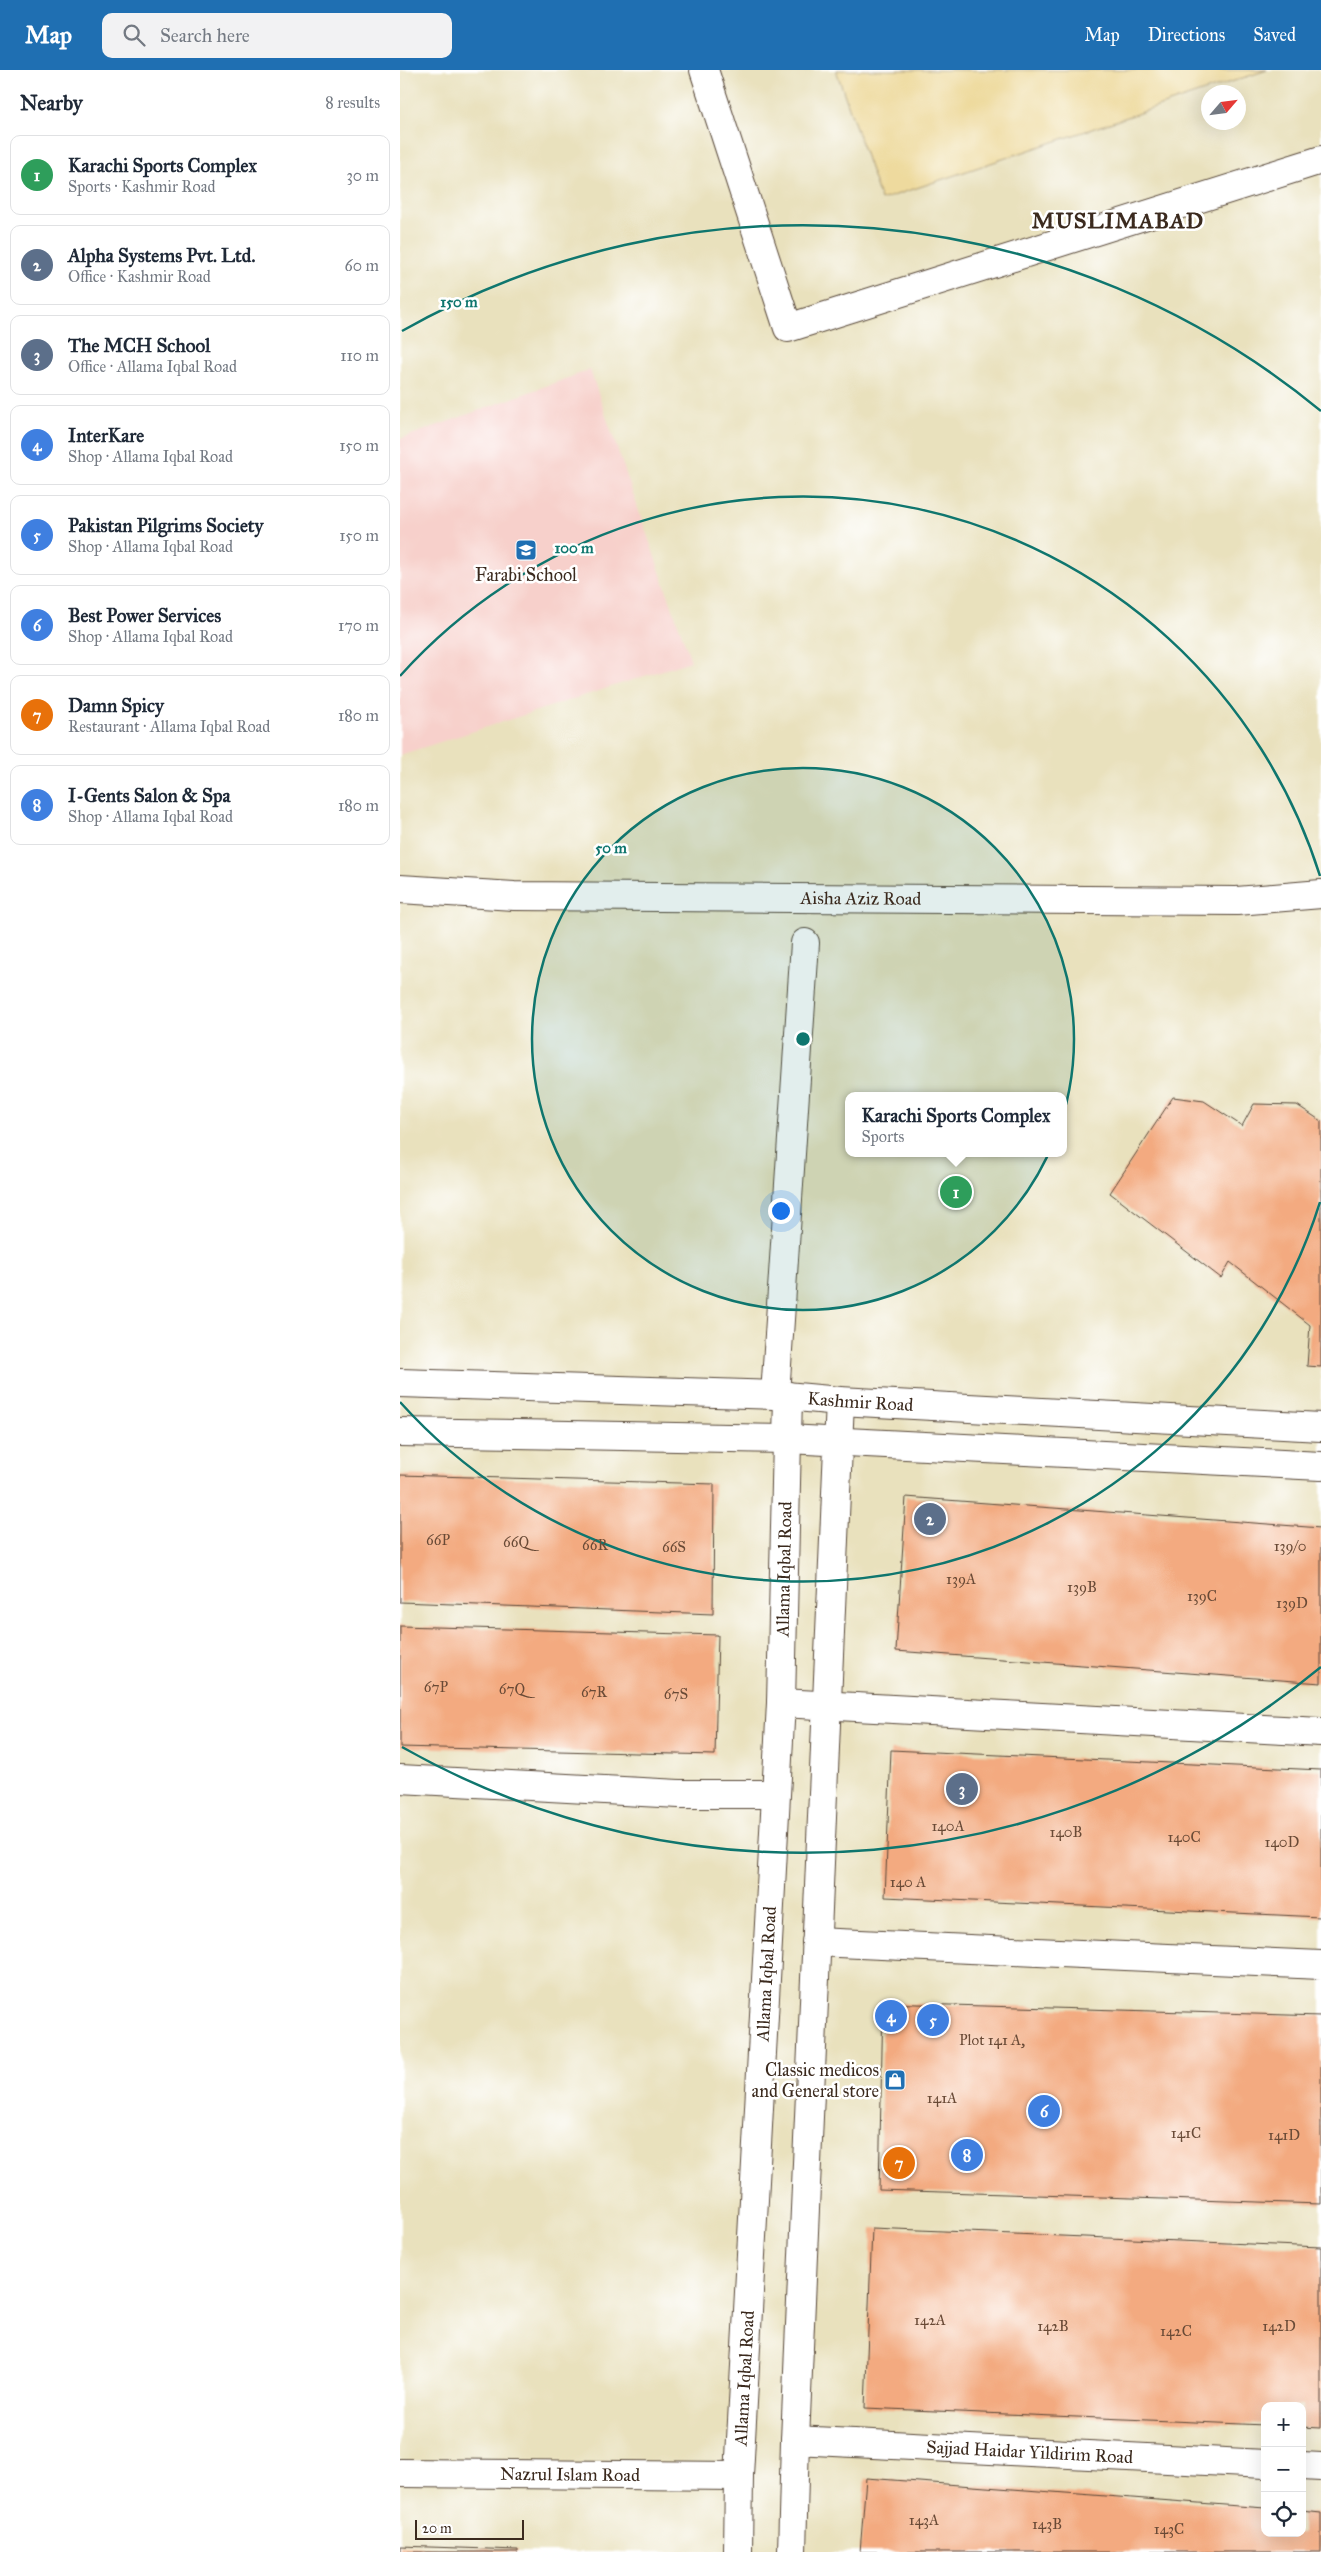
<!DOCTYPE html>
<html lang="en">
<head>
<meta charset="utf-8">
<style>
	body { margin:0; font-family:"IM FELL Great Primer",serif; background:#f2f2f3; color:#1f2937 }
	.controls { position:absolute; right:15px; bottom:15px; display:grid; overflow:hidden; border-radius:10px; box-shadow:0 5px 20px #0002 }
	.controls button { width:45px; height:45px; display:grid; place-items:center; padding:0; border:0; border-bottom:1px solid #e0e1e3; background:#fff; color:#1f2937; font:25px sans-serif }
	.compass { position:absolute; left:801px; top:15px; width:45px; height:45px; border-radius:50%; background:#fff; box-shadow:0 5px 20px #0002; rotate:62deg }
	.scale { position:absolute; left:15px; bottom:12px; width:109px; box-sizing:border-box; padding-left:5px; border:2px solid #3b2a1e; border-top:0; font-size:14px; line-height:18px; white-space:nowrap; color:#3b2a1e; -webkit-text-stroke:4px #fff; paint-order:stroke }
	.you { position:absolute; left:380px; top:1140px; width:18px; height:18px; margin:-12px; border:4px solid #fff; border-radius:50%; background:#1a73e8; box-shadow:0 0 0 8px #1a73e833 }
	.badge { display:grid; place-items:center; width:32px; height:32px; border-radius:50%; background:#1f6fb2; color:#fff; font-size:16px; font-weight:700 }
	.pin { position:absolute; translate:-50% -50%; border:2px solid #fff; box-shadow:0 1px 5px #0006 }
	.popup { position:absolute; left:445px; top:1022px; width:222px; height:65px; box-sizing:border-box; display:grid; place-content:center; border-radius:10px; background:#fff; filter:drop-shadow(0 1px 4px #0005); font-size:16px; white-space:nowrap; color:#747a83 }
	.popup b { font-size:19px; color:#1f2937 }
	.popup::after { content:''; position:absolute; left:50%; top:100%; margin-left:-10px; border:10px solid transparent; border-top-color:#fff }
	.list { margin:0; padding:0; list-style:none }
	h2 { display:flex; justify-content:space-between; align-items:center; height:65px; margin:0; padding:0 20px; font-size:21px }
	h2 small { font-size:16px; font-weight:400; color:#747a83 }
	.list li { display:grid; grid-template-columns:32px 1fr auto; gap:15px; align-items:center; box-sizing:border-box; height:80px; margin:0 10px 10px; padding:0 10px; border:1px solid #e0e1e3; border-radius:10px }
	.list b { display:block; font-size:19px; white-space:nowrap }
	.list p { margin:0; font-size:16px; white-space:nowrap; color:#747a83 }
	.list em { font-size:16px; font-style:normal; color:#747a83 }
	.icon { flex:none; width:28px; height:28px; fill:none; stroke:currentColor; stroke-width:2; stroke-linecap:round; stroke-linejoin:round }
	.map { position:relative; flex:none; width:921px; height:2482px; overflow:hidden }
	header { display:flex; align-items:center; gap:30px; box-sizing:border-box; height:70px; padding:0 25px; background:#1f6fb2; color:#fff }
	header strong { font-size:24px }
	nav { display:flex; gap:28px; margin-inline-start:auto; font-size:18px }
	.search { width:350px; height:45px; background:#f2f2f3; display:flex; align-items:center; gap:12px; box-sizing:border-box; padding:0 18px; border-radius:10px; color:#747a83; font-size:19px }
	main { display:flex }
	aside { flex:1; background:#fff }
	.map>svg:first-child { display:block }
	.built { fill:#f7d0cb }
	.sand { fill:#eeda9e; stroke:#94825e }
	.building { fill:#f3aa80 }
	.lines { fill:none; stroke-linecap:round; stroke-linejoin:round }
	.minor-casing { stroke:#554536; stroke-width:30 }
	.major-casing { stroke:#554536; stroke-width:30 }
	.minor { stroke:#fff; stroke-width:28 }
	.major { stroke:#fff; stroke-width:28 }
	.ring { fill:none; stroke:#0f766e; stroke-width:2.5 }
	.labels { text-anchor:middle; stroke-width:5; stroke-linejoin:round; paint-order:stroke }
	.number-label { font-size:15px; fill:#694a36 }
	.poi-label { font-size:18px; fill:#3b2a1e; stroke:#fff }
	.street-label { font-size:18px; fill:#3b2a1e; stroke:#fff }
	.district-label { font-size:22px; font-weight:bold; letter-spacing:1px; fill:#3b2a1e; stroke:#fff }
	.centre { fill:#0f766e; stroke:#fff; stroke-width:2.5 }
	.ring-label { font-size:15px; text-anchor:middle; font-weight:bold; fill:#0f766e; stroke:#fff; stroke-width:5; stroke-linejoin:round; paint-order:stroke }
</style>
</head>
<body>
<header>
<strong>Map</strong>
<div class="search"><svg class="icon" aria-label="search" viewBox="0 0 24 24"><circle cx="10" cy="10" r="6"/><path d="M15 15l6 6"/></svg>Search here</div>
<nav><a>Map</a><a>Directions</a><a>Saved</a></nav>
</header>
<main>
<aside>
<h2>Nearby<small>8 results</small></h2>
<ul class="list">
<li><span class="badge" style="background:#2e9e5b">1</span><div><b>Karachi Sports Complex</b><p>Sports · Kashmir Road</p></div><em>30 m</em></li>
<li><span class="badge" style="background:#5c6f8a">2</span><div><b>Alpha Systems Pvt. Ltd.</b><p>Office · Kashmir Road</p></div><em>60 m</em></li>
<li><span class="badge" style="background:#5c6f8a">3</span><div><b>The MCH School</b><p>Office · Allama Iqbal Road</p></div><em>110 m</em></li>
<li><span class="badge" style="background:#3f7fe0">4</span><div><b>InterKare</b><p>Shop · Allama Iqbal Road</p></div><em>150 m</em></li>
<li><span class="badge" style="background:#3f7fe0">5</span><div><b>Pakistan Pilgrims Society</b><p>Shop · Allama Iqbal Road</p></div><em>150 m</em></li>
<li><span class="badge" style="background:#3f7fe0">6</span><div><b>Best Power Services</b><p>Shop · Allama Iqbal Road</p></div><em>170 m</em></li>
<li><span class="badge" style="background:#e8710a">7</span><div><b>Damn Spicy</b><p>Restaurant · Allama Iqbal Road</p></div><em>180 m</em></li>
<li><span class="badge" style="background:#3f7fe0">8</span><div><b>I-Gents Salon &amp; Spa</b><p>Shop · Allama Iqbal Road</p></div><em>180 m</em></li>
</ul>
</aside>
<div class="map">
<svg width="921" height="2482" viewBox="0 0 921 2482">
	<rect width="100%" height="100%" fill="#fff"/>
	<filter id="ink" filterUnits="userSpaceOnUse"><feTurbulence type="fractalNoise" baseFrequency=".02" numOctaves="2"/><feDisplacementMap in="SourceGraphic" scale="10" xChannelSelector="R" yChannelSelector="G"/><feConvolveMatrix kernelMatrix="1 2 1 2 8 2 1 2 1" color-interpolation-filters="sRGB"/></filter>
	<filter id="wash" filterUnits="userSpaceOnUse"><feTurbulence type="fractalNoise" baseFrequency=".0096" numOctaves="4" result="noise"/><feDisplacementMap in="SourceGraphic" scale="20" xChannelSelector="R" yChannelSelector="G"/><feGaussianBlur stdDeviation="1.12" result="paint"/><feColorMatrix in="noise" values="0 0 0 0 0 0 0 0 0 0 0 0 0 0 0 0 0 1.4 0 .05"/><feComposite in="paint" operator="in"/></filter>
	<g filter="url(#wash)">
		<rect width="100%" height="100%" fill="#e9e1bd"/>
		<path class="built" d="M190,300L291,591L0,685V369Z"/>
		<path class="sand" d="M436,0H867L481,130Z"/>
		<g id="blocks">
			<g class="building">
				<path d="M773,1027L804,1031L842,1056L854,1034L897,1035L921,1051V1297L907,1296L910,1255L830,1192L821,1208L710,1123Z"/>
				<path d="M0,1405L314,1414L313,1544L0,1532Z"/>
				<path d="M506,1427L921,1458V1613L496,1581Z"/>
				<path d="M0,1556L318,1565L315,1685L0,1677Z"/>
				<path d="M491,1680L921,1700V1847L485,1827Z"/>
				<path d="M483,1933L921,1946V2134L479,2120Z"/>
				<path d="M472,2158L921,2177V2358L902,2357V2336H865V2355L465,2338Z"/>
				<path d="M466,2408L865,2438V2463H902V2441L921,2443V2482H460Z"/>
				<path d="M0,2476L118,2480V2482H0Z"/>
			</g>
		</g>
	</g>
	<g filter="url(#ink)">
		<use href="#blocks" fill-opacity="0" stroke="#554536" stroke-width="1"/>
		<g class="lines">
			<g class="minor-casing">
				<g id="minor">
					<path d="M304,0L388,258L921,90"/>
					<path id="s1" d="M0,819L114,826L837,831L921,824"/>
					<path d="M375,1325L405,873"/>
					<path d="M387,1369L388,1326"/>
					<path d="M381,1633L921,1662"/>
					<path d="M0,1709L279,1724H375"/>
					<path d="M416,1872L921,1895"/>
					<path id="s2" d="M395,2370L865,2394"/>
					<path d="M902,2396L921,2397"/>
					<path id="s3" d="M0,2403L339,2406"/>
				</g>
			</g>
			<g class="major-casing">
				<g id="major">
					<path id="s4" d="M0,1313L375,1325L440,1331L921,1357"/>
					<path d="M0,1362L387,1369L921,1396"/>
					<path id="s5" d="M338,2482L339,2406L381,1633L387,1369"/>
					<path d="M392,2482L395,2370L440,1331"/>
				</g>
			</g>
			<use href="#minor" class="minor"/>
			<use href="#major" class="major"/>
		</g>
	</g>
	<circle cx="403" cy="969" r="271" fill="#0f766e" fill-opacity=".12"/>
	<g class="ring">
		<circle cx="403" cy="969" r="271"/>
		<path d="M920 1132A542 542 0 0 1 0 1332M0 606A542 542 0 0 1 920 806"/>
		<path d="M921 1597A814 814 0 0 1 2 1677M2 261A814 814 0 0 1 921 341"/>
	</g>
	<defs>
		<g id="school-square" transform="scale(1.125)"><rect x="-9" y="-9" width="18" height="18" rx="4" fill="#1f6fb2" stroke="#fff"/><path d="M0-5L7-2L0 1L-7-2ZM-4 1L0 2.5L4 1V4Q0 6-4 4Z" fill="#fff"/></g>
		<g id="shop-square" transform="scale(1.125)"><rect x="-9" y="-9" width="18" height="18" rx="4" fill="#1f6fb2" stroke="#fff"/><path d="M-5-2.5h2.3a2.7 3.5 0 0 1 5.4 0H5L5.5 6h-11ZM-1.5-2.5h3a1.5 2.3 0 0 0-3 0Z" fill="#fff"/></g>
	</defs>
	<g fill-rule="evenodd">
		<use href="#school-square" x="126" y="480"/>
		<use href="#shop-square" x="495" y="2010"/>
	</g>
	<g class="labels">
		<g class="number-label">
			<text x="38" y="1475">66P</text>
			<text x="116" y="1477">66Q</text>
			<text x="195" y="1480">66R</text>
			<text x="890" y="1481">139/0</text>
			<text x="274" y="1482">66S</text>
			<text x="561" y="1514">139A</text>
			<text x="682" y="1522">139B</text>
			<text x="802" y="1531">139C</text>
			<text x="892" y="1538">139D</text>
			<text x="36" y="1622">67P</text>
			<text x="112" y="1624">67Q</text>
			<text x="194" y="1627">67R</text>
			<text x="276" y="1629">67S</text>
			<text x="548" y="1761">140A</text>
			<text x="666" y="1767">140B</text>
			<text x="784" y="1772">140C</text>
			<text x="882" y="1777">140D</text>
			<text x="508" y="1817">140 A</text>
			<text x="592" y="1975">Plot 141 A,</text>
			<text x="542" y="2033">141A</text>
			<text x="786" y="2068">141C</text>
			<text x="884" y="2070">141D</text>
			<text x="530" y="2255">142A</text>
			<text x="653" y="2261">142B</text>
			<text x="879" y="2261">142D</text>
			<text x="776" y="2266">142C</text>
			<text x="524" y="2455">143A</text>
			<text x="647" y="2459">143B</text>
			<text x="769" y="2464">143C</text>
		</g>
		<g class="poi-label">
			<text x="126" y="511">Farabi School</text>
			<text x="479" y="2006" text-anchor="end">Classic medicos<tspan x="479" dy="21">and General store</tspan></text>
		</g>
		<g class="street-label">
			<text dy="6" stroke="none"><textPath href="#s1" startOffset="461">Aisha Aziz Road</textPath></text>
			<text dy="6" stroke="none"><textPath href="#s4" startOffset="461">Kashmir Road</textPath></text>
			<text dy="6" stroke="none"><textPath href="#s5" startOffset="984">Allama Iqbal Road</textPath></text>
			<text dy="6" stroke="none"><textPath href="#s5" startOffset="579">Allama Iqbal Road</textPath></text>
			<text dy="6" stroke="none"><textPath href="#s5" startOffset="174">Allama Iqbal Road</textPath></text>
			<text dy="6" stroke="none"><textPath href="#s2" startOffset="235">Sajjad Haidar Yildirim Road</textPath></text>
			<text dy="6" stroke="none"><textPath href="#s3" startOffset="170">Nazrul Islam Road</textPath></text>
		</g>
		<g class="district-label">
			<text x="718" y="158">MUSLIMABAD</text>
		</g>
	</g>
	<circle cx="403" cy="969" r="8" class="centre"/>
	<g class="ring-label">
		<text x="59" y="237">150 m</text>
		<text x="174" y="483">100 m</text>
		<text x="211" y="783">50 m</text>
	</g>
</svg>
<div class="controls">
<button>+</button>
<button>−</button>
<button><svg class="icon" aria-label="locate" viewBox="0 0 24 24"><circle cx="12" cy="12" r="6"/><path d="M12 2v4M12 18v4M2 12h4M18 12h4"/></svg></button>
</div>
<svg class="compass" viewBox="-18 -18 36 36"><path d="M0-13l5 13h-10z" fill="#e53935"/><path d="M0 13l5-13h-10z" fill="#747a83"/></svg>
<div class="scale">20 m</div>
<div class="you"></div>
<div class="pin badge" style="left:556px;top:1122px;background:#2e9e5b">1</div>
<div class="popup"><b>Karachi Sports Complex</b>Sports</div>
<div class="pin badge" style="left:530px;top:1449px;background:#5c6f8a">2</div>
<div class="pin badge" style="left:562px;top:1719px;background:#5c6f8a">3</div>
<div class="pin badge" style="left:491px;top:1946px;background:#3f7fe0">4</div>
<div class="pin badge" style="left:533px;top:1950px;background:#3f7fe0">5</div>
<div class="pin badge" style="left:644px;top:2041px;background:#3f7fe0">6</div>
<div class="pin badge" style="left:499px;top:2093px;background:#e8710a">7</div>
<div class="pin badge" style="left:567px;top:2085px;background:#3f7fe0">8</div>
</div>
</main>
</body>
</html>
